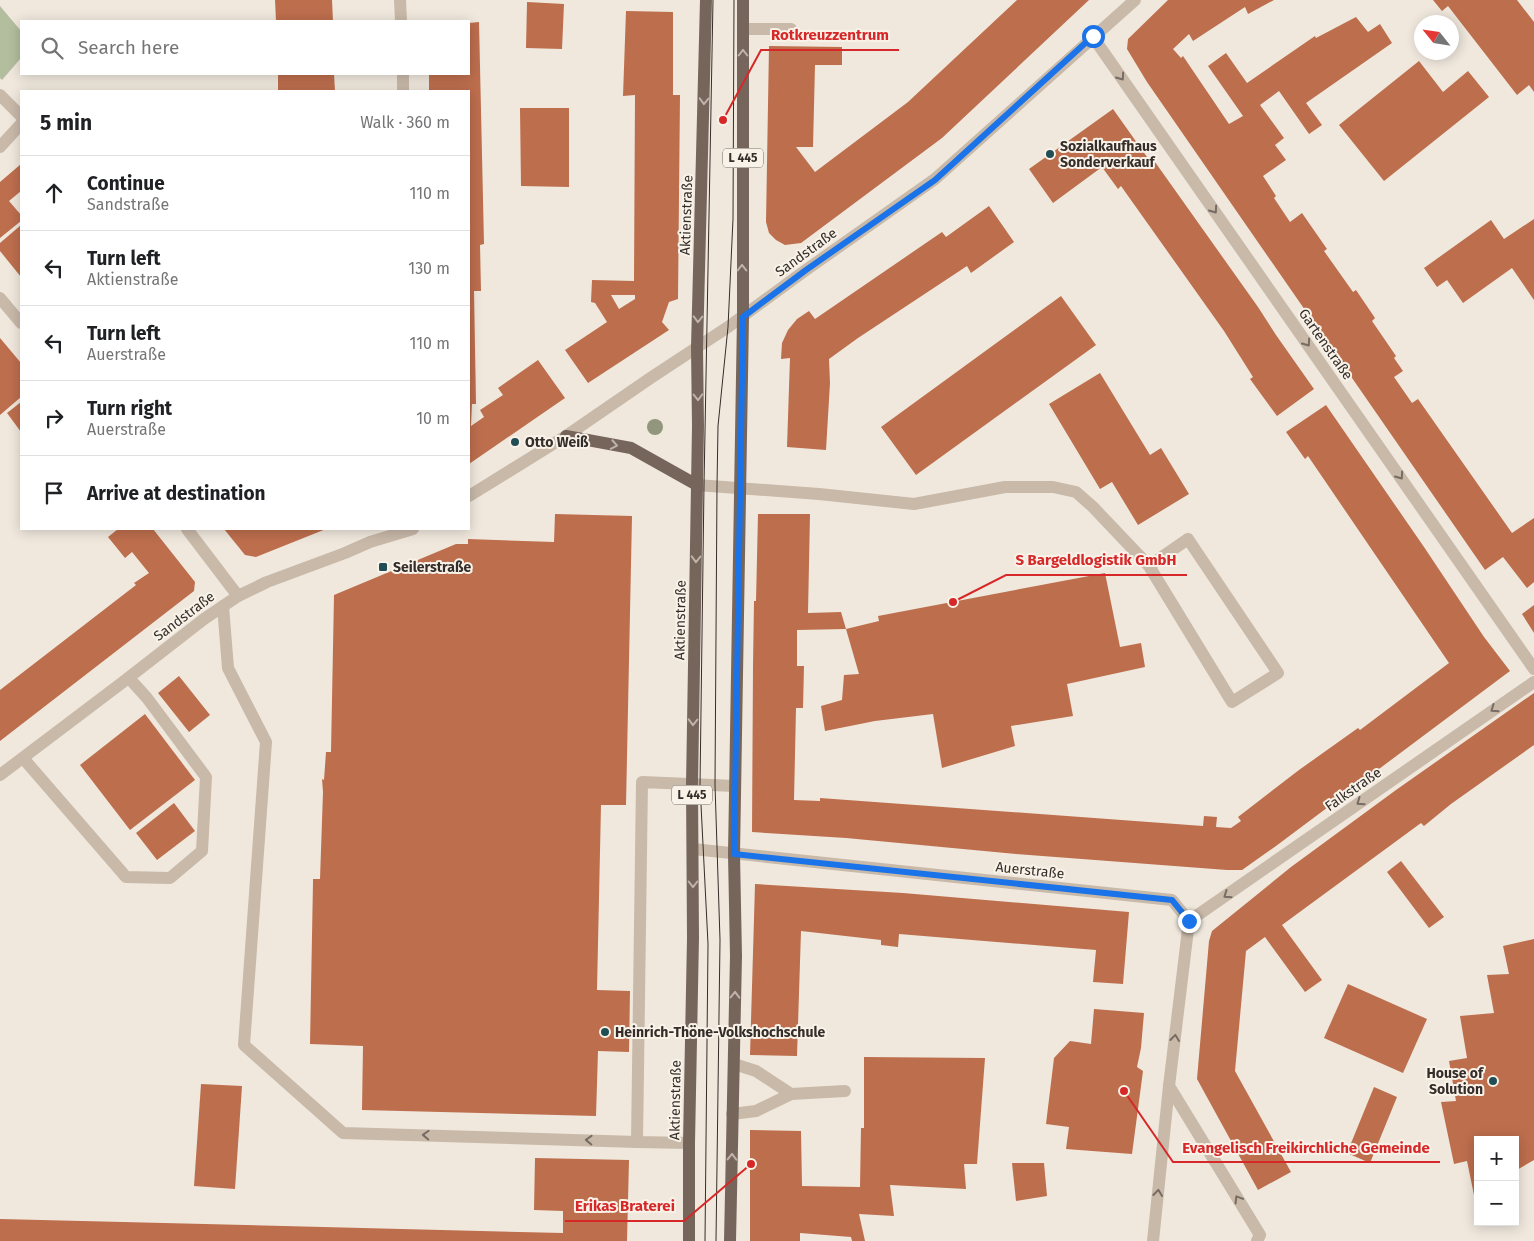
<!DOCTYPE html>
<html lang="en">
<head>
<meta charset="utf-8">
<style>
	body { margin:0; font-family:"Fira Sans",sans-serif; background:#f2f2f2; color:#202124 }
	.controls { position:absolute; right:15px; bottom:15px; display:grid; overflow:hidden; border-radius:0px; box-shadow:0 2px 12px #0003 }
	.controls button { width:45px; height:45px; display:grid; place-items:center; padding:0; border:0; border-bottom:1px solid #e0e0e0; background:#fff; color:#202124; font:25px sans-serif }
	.compass { position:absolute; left:1414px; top:15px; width:45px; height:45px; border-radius:50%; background:#fff; box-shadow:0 2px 12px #0003; rotate:300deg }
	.stop { position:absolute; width:15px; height:15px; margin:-11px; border:4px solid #1a73e8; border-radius:50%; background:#fff }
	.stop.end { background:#1a73e8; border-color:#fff; box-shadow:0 1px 5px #0008 }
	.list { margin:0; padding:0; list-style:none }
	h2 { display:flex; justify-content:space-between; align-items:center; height:65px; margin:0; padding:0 20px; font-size:21px }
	h2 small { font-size:16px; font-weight:400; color:#757577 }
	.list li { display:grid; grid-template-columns:32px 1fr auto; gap:15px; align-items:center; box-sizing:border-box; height:75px; padding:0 20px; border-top:1px solid #e0e0e0 }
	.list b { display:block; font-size:19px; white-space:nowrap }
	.list p { margin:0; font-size:16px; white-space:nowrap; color:#757577 }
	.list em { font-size:16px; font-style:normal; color:#757577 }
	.icon { flex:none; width:28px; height:28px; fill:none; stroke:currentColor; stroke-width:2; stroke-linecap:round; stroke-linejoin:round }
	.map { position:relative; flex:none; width:1534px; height:1241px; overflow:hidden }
	.search { position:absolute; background:#fff; box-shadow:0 2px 12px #0003; left:20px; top:20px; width:450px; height:55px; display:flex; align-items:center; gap:12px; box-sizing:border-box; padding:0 18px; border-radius:0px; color:#757577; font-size:19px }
	.panel { position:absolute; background:#fff; box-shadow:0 2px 12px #0003; left:20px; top:90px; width:450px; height:440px; border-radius:0px }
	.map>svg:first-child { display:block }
	.green { fill:#b2be9e }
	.building { fill:#bd6e4d; fill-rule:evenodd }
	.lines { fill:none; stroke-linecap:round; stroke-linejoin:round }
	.service { stroke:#c8b9a9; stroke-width:12 }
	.minor { stroke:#c8b9a9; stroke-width:12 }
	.tertiary { stroke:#c8b9a9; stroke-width:12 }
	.primary { stroke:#76655b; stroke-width:12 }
	.tram { stroke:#352d29; stroke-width:1 }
	.tree { fill:#91967d }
	.oneway { stroke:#beb3a9 }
	.oneway2 { stroke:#776c63 }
	.route { stroke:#1a73e8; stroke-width:6 }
	.poi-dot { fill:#214e54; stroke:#f8f2e9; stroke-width:2 }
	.labels { text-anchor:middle; stroke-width:4; stroke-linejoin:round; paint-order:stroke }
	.shield { fill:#f8f2e9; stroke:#706863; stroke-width:1 }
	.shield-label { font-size:12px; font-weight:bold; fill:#352d29 }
	.poi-label { font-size:14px; font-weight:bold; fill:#352d29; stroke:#f8f2e9; text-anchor:start }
	.street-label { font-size:14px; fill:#352d29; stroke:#f8f2e9 }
	.leader { fill:none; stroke:#d62828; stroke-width:2 }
	.callout-dot { fill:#d62828; stroke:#f8f2e9; stroke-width:2 }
	.callout-label { font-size:15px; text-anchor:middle; font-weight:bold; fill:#d62828; stroke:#f8f2e9; stroke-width:4; stroke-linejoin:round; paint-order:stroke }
</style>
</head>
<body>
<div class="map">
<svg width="1534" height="1241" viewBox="0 0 1534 1241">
	<rect width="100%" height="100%" fill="#f0e8dd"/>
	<path class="green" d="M0,6L21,31V58L2,80L0,78Z"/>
	<g class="building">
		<path d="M275,0H332L333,21H276Z"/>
		<path d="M1017,0H1089L942,138L801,243L785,245L776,240L769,233L766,222L769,46L842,47V65H815L813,147H796L815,172L908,102Z"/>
		<path d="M1168,0H1274L1248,14L1245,7L1193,41L1189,34L1173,49L1181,58L1183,56L1229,124L1243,116L1208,66L1226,53L1247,83L1315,36L1316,38L1356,17L1368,32L1380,24L1392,43L1306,103L1322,125L1309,134L1279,91L1260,105L1284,138L1275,145L1286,160L1263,176L1276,196L1274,198L1290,222L1302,213L1327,249L1324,251L1353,292L1356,290L1375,318L1372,321L1396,356L1394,358L1403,371L1394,377L1412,403L1418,399L1512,533L1534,518V582L1527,588L1503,557L1485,570L1147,82L1127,49L1128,39Z"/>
		<path d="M1433,0H1517L1534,22V92L1529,85L1517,95L1448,6L1442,11Z"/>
		<path d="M527,2L564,4L562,49L526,48Z"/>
		<path d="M626,11L673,12V95H680L678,299L669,302L662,322L669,330L588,383L565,350L607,322L595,303L591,302L592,280L634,281L635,95L623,96ZM611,295H635V299L619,309Z"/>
		<path d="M479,22L484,244L480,245L481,291H474L476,404H472L471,426L484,417L480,410L503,395L498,388L538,360L565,398L469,464V91H429V74H469V23Z"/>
		<path d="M1419,61L1443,92L1468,71L1489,97L1384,181L1339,125Z"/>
		<path d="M278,74H334L335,91H278Z"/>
		<path d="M520,108H569V187L521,186Z"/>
		<path d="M1113,109L1152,164L1155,162L1258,307L1276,335L1314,389L1277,416L1250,379L1253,377L1224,331L1121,186L1118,189L1102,167L1053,203L1029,169Z"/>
		<path d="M21,164V191L9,201L21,215V221L0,238V182Z"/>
		<path d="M989,206L1014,242L971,273L967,266L858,338L829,359L830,383L826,450L787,447L790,358L781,359L782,343L788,330L797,319L809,311L815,319L942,232L946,237Z"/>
		<path d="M1534,219V300L1512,268L1463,303L1447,280L1437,287L1424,268L1491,220L1504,239Z"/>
		<path d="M21,225V277L0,251V243Z"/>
		<path d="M1061,296L1096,345L916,475L881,427Z"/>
		<path d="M0,338L21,363V397L0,415Z"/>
		<path d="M1100,373L1150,455L1161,448L1189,494L1138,525L1112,482L1100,489L1049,404Z"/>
		<path d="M21,402V432L7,413Z"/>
		<path d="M1326,405L1424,547L1484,637L1510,671L1276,846L1242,870H1227L1016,854L846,838L752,832L753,666L754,601H756L758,514H810L808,613L841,612L846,629L879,621L878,616L1105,573L1120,647L1141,643L1145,667L1067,684L1073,716L1011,726L1015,746L942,768L933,714L875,721L825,731L821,706L842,700L844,675L859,674L846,629L797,630V666H804L803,708H796L794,800L820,801V798L1203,826L1204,816L1217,817L1216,827L1231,828L1241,821L1238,817L1299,770L1358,728L1360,730L1449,663L1308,456L1305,459L1286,432Z"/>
		<path d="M555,514L632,516L626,805H601L597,990L630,991L629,1052L598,1051L596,1116L362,1110L363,1046L310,1044L313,882V879H320L323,792L322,779L324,780L326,752H331L334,595L456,544H468V539L554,542Z"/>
		<path d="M118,529H153L195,582L194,591L0,741V690L136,585L134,583L149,573L132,552L125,558L108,537Z"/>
		<path d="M224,529H326L256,557L245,555Z"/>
		<path d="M1534,605V633L1522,614Z"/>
		<path d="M179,676L210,715L189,732L158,693Z"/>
		<path d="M1534,693V745L1451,804L1424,826L1421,823L1282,925L1322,980L1305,992L1265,937L1246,951L1235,1071L1291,1172L1258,1190L1197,1079L1209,941L1212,931L1291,867L1396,790Z"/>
		<path d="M145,714L195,780L130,830L80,765Z"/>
		<path d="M174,803L195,831L157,860L136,833Z"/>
		<path d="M1401,861L1444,917L1429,928L1387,872Z"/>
		<path d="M755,884L903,893L1129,912L1123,984L1093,982L1096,950L899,934L898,947L881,945V940L801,931L797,1056L750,1055Z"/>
		<path d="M1534,939V1160L1515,1171V1140H1478V1193L1474,1195L1467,1161L1454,1164L1441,1102L1456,1101L1449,1061L1467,1058L1460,1016L1494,1013L1487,975L1509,974L1503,946Z"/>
		<path d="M1348,984L1427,1019L1403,1073L1324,1038Z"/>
		<path d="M1094,1009L1144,1013L1141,1048L1137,1067L1143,1071L1132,1154L1066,1149L1069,1127L1046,1124L1054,1058L1070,1041L1091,1044Z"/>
		<path d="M864,1057L985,1058L977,1164H964L966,1189L890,1185L894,1216L859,1214L865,1241H852L851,1237L800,1233V1241H750V1130L801,1131L802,1186L860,1187L861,1128H864Z"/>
		<path d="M201,1084L242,1086L235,1189L194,1186Z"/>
		<path d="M1374,1087L1397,1097L1370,1163L1347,1153Z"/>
		<path d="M535,1158L629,1160L627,1241H0V1219L563,1233V1211L534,1210Z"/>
		<path d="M1012,1163H1044L1047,1196L1016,1201Z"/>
	</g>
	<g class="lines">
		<g class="service">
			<path d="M743,29H791"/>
			<path d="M0,95L21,116"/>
			<path d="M0,147L21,124"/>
			<path d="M697,485L819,494L914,504L1005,487H1053L1076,492L1093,507L1149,566L1188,539L1278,673L1232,702L1149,566"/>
			<path d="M223,606L228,668L266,742L244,1045L343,1133L637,1142"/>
			<path d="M23,758L126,877L170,878L202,851L206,777L147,698L129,678"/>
			<path d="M734,1064L756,1071L791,1094"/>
			<path d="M732,1114L756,1111L791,1094L845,1091"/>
			<path d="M689,1143L637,1142L642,782L735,786"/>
		</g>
		<g class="minor">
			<path d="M400,0L401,21"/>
			<path d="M1093,37L1534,669"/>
			<path d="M403,74V91"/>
			<path d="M0,298L21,323"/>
			<path d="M187,529L238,596"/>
			<path d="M693,849L1172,900L1189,921L1169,1086L1153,1241"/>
			<path d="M1189,921L1534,682"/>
			<path d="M1169,1086L1260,1235L1257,1241"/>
		</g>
		<g class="tertiary">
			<path d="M469,496L566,436L652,377L728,327L806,270L935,179L1135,0"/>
			<path d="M0,775L123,682L204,619L238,596L267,582L345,553L370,542L413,529"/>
		</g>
		<g class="primary">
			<path d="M566,436L631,448L697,485"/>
			<path d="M689,1241V1143L693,938L692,785L698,426L697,348L706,0"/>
			<path d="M730,1241L736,956L734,854L743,317V0"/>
		</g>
		<g class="tram">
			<path d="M705,1241L708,944L700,785L704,485L713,0"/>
			<path d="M716,1241L720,940L715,785L717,486L718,426L728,327L733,219L734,0"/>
		</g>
	</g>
	<circle class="tree" cx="655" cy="427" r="8"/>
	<defs><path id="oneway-chevron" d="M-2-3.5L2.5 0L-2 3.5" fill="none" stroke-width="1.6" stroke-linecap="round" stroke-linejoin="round" transform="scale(1.25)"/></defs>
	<g class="oneway">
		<use href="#oneway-chevron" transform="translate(743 53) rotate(-90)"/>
		<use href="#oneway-chevron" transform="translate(704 101) rotate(91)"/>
		<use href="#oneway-chevron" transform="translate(742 268) rotate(-90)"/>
		<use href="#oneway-chevron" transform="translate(698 319) rotate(91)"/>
		<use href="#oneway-chevron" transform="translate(698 397) rotate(89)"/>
		<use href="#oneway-chevron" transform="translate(614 445) rotate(11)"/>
		<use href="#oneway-chevron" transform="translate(696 559) rotate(91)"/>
		<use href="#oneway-chevron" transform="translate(693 722) rotate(91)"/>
		<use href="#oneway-chevron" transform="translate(693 884) rotate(90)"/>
		<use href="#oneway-chevron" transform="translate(735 995) rotate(-89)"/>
		<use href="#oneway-chevron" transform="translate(732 1157) rotate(-89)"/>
	</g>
	<g class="oneway2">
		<use href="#oneway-chevron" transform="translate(1121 77) rotate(55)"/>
		<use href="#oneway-chevron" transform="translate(1214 210) rotate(55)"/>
		<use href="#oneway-chevron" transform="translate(1307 343) rotate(55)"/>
		<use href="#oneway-chevron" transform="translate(1400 476) rotate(55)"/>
		<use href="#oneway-chevron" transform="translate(1494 709) rotate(145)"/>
		<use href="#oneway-chevron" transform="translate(1360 802) rotate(145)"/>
		<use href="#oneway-chevron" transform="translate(1227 895) rotate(145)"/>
		<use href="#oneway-chevron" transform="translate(1175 1038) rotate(-83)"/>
		<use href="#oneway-chevron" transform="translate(426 1135) rotate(-178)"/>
		<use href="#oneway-chevron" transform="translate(589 1140) rotate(-178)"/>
		<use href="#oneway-chevron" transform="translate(1158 1193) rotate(-84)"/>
		<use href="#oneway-chevron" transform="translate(1238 1199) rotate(-121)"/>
	</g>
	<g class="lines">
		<path class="route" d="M1093,36L935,180L806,270L743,317L734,854L1172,900L1189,921"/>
	</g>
	<g class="poi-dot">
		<circle cx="1050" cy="154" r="5"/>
		<circle cx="515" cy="442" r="5"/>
		<rect x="378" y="562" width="10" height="10" rx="2.5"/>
		<circle cx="605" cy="1032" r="5"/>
		<circle cx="1493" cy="1081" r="5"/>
	</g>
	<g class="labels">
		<g class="shield">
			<rect x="723" y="148.5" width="40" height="19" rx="4"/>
			<rect x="672" y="785.5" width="40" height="19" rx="4"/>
		</g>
		<g class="shield-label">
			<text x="743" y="162">L 445</text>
			<text x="692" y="799">L 445</text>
		</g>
		<g class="poi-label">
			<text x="1060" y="151">Sozialkaufhaus<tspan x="1060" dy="16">Sonderverkauf</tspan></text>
			<text x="525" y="447">Otto Weiß</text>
			<text x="393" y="572">Seilerstraße</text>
			<text x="615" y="1037">Heinrich-Thöne-Volkshochschule</text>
			<text x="1483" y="1078" text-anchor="end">House of<tspan x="1483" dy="16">Solution</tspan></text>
		</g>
		<g class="street-label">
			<text transform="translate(686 215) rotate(-88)" y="5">Aktienstraße</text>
			<text transform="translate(806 252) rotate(-36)" y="5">Sandstraße</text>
			<text transform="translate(1326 344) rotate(55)" y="5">Gartenstraße</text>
			<text transform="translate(184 616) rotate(-37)" y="5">Sandstraße</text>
			<text transform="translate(680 620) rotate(-89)" y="5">Aktienstraße</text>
			<text transform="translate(1353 789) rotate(-35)" y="5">Falkstraße</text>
			<text transform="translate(1030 870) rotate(6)" y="5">Auerstraße</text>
			<text transform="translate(675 1100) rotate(-89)" y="5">Aktienstraße</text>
		</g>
	</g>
	<path class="leader" d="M723 120L761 50H899M953 602L1006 575H1187M1124 1091L1173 1162H1440M751 1164L684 1221H565"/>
	<g class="callout-dot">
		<circle cx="723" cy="120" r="5"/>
		<circle cx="953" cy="602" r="5"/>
		<circle cx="1124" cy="1091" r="5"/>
		<circle cx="751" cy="1164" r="5"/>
	</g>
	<g class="callout-label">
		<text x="830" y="40">Rotkreuzzentrum</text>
		<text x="1096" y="565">S Bargeldlogistik GmbH</text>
		<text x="1306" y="1153">Evangelisch Freikirchliche Gemeinde</text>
		<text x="625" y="1211">Erikas Braterei</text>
	</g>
</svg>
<div class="controls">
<button>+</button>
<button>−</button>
</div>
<svg class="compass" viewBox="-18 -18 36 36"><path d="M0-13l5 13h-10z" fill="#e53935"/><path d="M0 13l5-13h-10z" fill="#757577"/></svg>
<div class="stop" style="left:1093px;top:36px"></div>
<div class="stop end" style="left:1189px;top:921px"></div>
<div class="search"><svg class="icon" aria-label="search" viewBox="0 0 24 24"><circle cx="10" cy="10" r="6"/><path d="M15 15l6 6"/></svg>Search here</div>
<section class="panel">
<h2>5 min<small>Walk · 360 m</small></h2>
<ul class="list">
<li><svg class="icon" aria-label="ahead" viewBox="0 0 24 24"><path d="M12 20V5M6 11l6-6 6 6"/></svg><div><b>Continue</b><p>Sandstraße</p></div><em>110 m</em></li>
<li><svg class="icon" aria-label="left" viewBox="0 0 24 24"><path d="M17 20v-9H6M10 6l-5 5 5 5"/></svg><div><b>Turn left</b><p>Aktienstraße</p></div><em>130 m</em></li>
<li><svg class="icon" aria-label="left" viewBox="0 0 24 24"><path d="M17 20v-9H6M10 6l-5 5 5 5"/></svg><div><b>Turn left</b><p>Auerstraße</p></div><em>110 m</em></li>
<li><svg class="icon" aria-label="right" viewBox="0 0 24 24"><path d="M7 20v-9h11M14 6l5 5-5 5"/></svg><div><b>Turn right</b><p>Auerstraße</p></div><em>10 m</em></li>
<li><svg class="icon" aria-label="arrive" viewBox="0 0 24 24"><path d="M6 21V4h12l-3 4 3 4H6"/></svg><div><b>Arrive at destination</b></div></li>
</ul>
</section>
</div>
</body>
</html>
